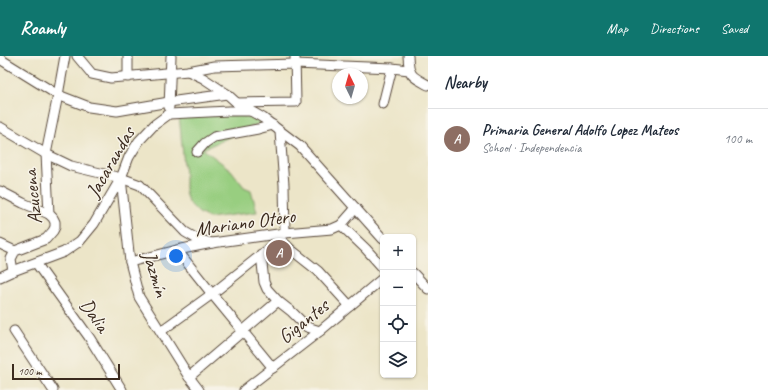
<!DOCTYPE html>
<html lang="en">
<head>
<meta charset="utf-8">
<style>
	body { margin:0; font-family:Caveat,sans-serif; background:#f2f2f3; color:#1f2937 }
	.controls { position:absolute; right:12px; bottom:12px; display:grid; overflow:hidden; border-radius:6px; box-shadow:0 1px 3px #0004 }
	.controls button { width:36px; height:36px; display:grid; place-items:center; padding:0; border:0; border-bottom:1px solid #e0e1e3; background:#fff; color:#1f2937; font:20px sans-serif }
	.compass { position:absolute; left:332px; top:12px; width:36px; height:36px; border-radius:50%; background:#fff; box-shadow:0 1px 3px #0004; rotate:355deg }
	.scale { position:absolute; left:12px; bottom:10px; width:108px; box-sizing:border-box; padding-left:4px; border:2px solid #3b2a1e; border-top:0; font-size:11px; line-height:14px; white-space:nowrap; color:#3b2a1e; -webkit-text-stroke:3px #f7f3e8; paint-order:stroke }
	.you { position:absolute; left:176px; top:200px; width:14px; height:14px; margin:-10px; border:3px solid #fff; border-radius:50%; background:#1a73e8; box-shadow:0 0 0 6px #1a73e833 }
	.badge { display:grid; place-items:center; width:26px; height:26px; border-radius:50%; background:#0f766e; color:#fff; font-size:13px; font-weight:700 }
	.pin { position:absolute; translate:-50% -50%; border:2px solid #fff; box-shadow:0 1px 4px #0006 }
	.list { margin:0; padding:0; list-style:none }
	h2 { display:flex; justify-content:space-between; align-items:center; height:52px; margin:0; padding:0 16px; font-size:17px }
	h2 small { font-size:13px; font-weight:400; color:#747a83 }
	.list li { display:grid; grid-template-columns:26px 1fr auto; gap:12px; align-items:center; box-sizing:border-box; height:60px; padding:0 16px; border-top:1px solid #e0e1e3 }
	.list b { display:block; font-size:15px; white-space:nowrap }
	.list p { margin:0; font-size:13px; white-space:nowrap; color:#747a83 }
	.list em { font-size:13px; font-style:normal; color:#747a83 }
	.icon { flex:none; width:22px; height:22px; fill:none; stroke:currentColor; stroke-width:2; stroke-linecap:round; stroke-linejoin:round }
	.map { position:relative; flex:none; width:428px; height:334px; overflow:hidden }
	header { display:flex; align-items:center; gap:24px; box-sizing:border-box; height:56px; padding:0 20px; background:#0f766e; color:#fff }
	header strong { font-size:19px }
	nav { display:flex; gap:22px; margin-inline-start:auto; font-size:14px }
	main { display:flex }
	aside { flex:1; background:#fff }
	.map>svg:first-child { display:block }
	.green { fill:#98ce80; stroke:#6a7c4f }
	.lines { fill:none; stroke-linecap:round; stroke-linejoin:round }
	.minor-casing { stroke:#564638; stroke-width:11 }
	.minor { stroke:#fff; stroke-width:9 }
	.labels { text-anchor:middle; stroke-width:3; stroke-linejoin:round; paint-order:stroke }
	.street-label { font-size:20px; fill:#3b2a1e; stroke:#f7f3e8 }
</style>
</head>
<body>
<header>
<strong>Roamly</strong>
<nav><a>Map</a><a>Directions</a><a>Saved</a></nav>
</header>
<main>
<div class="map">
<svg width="428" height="334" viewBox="0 0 428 334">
	<rect width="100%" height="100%" fill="#f7f3e8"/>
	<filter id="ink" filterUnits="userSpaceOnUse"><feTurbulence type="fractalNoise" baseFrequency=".025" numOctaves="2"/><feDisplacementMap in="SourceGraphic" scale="8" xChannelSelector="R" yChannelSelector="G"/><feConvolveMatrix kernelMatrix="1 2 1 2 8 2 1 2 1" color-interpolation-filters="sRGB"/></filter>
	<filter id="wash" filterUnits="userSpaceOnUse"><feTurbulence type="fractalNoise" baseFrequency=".012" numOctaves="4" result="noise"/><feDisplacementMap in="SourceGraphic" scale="16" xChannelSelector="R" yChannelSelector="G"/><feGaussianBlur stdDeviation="0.9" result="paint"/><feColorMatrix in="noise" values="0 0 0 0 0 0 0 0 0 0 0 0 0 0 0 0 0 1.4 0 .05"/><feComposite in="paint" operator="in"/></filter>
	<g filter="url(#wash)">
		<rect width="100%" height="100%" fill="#ece5c8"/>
		<path class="green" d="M179,59H240L262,66L203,93L231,114L244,131L251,134L257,156L209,162L199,157L188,146L185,135V119Z"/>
	</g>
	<g filter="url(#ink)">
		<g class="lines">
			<g class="minor-casing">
				<g id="minor">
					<path d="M77,0L92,18L111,22L188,15L214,10L295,8L392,12L409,14"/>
					<path d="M408,0C409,20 411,20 428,29"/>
					<path d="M0,3L58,39L89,51L117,55L169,46L227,38"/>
					<path d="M188,15L203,22L227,38L237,47L263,62L300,90L383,183"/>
					<path d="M128,21V0"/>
					<path d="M237,47L296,46L295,0"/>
					<path d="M383,48L392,12"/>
					<path d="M169,51L171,0"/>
					<path d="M0,71L46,98L71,110L121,122L140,129L185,176L197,183L212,187"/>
					<path d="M280,76L284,129L285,177"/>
					<path d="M197,96L205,87L214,81L258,73L273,69"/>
					<path d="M121,122L130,206L139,241L189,321L199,334"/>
					<path d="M0,135L23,147L49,158"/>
					<path d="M341,169L366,193L383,212"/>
					<path d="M277,180L289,192L318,215L350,250"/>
					<path d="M0,188L15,195"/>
					<path d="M177,194L212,238L273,312"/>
					<path d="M261,198L264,226L267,233L278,245L292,256L307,271L320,275"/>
					<path d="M130,206L177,194L212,187L285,177L332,173L341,169L356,152"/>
					<path d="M36,207L89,281L122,334"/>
					<path d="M13,215L11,203L15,195L46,183L53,175L55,171V166L53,162L49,158L46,98L58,39L65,0"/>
					<path d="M413,217L428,233"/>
					<path d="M0,221L13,215L64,196L80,185L94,168L121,122L129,101L139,85L154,69L169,58L229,55H250"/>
					<path d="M14,275L53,334"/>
					<path d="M161,275L212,238L280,184"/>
					<path d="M189,321L278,245"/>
					<path d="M244,334L320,275L383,222"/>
				</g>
			</g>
			<use href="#minor" class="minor"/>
		</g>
	</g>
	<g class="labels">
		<g class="street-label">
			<text transform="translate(110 106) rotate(-60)" y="7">Jacarandas</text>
			<text transform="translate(32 141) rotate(-96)" y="7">Azucena</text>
			<text transform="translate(245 166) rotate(-8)" y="7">Mariano Otero</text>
			<text transform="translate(156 218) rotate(73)" y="7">Jazmín</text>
			<text transform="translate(95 259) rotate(55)" y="7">Dalia</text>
			<text transform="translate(303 265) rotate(-39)" y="7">Gigantes</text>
		</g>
	</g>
</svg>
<div class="controls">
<button>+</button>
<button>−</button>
<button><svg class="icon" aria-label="locate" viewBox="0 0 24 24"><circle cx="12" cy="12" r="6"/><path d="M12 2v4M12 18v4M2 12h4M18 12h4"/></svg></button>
<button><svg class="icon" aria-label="layers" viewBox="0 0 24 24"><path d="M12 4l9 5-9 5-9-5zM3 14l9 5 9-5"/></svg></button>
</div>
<svg class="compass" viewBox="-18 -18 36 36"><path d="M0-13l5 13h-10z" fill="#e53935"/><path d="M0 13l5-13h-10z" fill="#747a83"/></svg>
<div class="scale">100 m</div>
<div class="you"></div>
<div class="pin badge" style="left:279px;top:197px;background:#8d6e63">A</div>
</div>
<aside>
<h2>Nearby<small></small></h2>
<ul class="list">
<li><span class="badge" style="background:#8d6e63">A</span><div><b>Primaria General Adolfo Lopez Mateos</b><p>School · Independencia</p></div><em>100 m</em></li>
</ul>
</aside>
</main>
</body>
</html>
